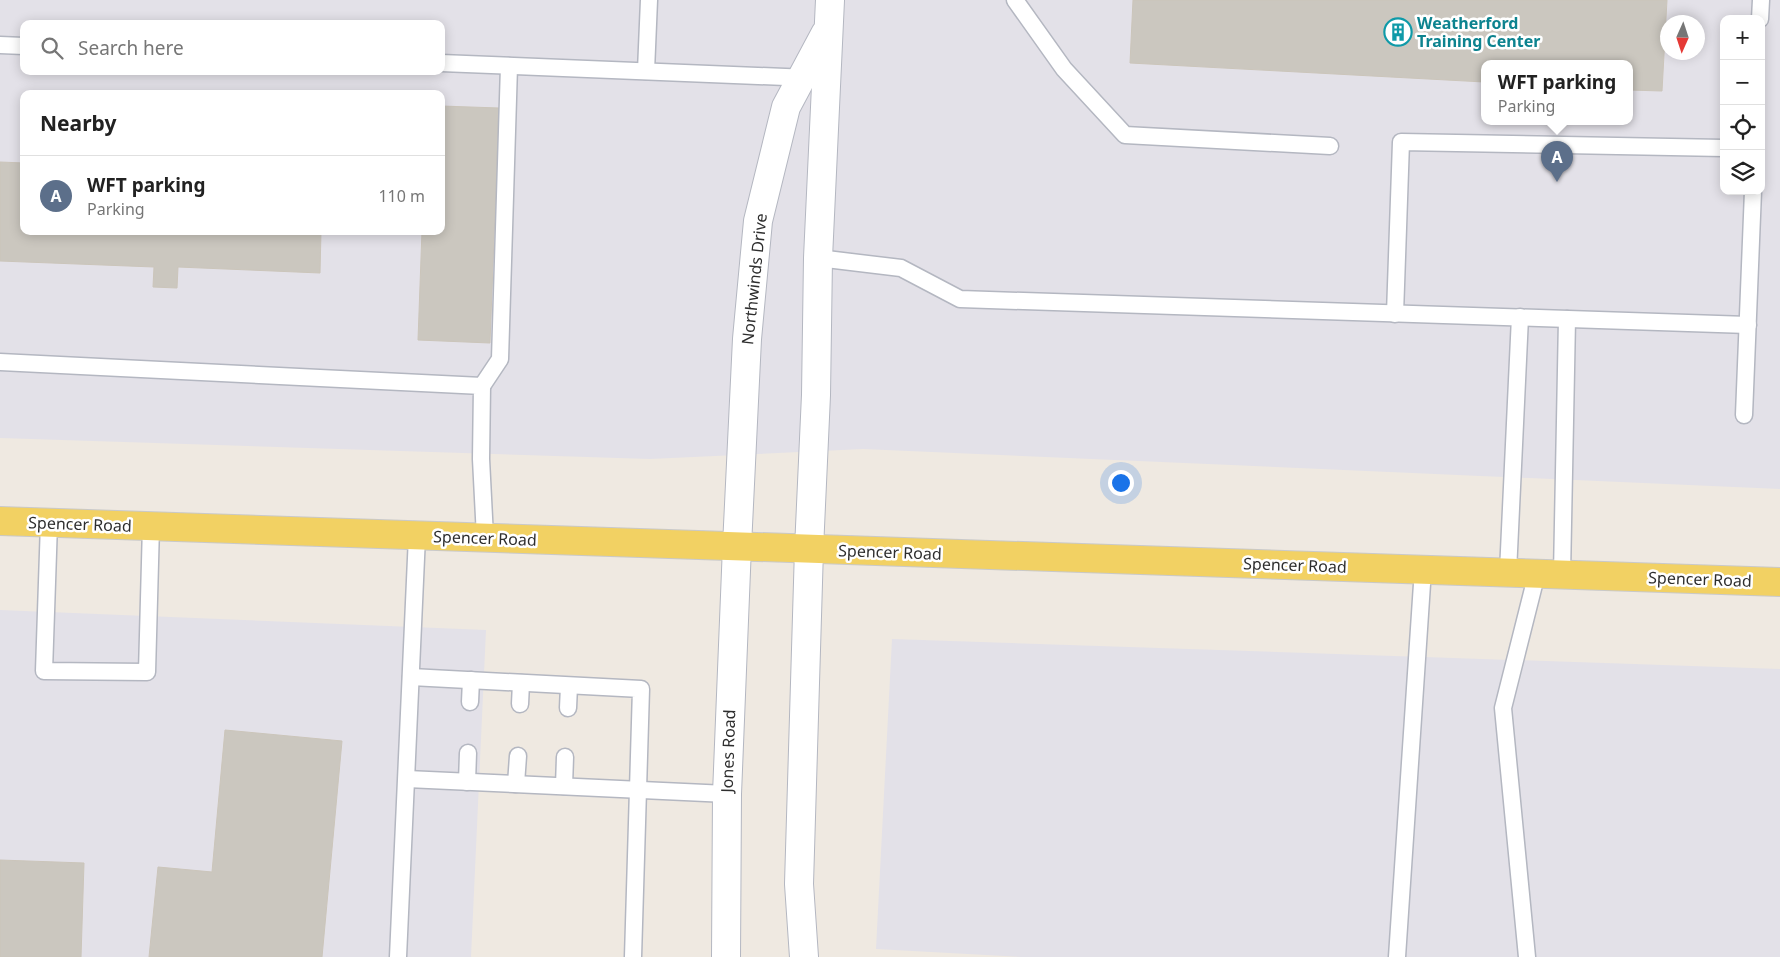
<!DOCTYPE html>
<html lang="en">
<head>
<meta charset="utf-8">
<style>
	body { margin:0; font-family:"Noto Sans",sans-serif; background:#f6f6f6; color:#222 }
	.controls { position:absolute; right:15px; top:15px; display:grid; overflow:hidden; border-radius:10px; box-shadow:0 2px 12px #0003 }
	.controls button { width:45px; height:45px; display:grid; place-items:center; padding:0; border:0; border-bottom:1px solid #e0e0e0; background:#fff; color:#222; font:25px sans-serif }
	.compass { position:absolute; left:1660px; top:15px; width:45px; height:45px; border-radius:50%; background:#fff; box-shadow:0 2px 12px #0003; rotate:183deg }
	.you { position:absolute; left:1120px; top:482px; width:18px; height:18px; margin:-12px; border:4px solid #fff; border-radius:50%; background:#1a73e8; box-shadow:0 0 0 8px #1a73e833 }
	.badge { display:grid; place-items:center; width:32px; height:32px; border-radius:50%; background:#7c3aed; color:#fff; font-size:16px; font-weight:700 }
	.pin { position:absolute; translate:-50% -41px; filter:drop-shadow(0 1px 2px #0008) }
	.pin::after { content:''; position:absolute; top:26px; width:18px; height:15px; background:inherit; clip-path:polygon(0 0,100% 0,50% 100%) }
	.popup { position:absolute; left:1481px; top:60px; width:152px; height:65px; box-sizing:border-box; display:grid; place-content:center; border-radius:10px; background:#fff; filter:drop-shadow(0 1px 4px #0005); font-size:16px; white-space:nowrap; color:#767676 }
	.popup b { font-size:19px; color:#222 }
	.popup::after { content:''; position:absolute; left:50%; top:100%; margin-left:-10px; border:10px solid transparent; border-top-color:#fff }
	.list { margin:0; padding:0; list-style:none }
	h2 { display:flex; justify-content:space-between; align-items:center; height:65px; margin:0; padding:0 20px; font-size:21px }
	h2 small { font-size:16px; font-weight:400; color:#767676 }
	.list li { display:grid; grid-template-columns:32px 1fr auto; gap:15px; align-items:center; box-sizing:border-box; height:80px; padding:0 20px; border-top:1px solid #e0e0e0 }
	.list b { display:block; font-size:19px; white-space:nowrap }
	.list p { margin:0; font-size:16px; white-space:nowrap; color:#767676 }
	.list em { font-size:16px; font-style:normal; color:#767676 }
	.icon { flex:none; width:28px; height:28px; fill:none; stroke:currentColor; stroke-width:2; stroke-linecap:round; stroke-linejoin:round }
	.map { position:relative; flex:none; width:1780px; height:957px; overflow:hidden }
	.search { position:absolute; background:#fff; box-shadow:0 2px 12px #0003; left:20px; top:20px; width:425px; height:55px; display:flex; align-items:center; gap:12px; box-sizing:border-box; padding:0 18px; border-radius:10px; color:#767676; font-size:19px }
	.panel { position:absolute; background:#fff; box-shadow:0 2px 12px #0003; left:20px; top:90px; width:425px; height:145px; border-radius:10px }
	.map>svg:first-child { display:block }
	.industrial { fill:#e3e1e8; fill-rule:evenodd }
	.building { fill:#cbc7bf; stroke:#cbc5ba }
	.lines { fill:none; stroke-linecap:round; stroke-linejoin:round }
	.lane-casing { stroke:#b4b7c1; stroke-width:19 }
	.street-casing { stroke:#b4b7c1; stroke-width:30 }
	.secondary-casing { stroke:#b4b7c1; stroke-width:30 }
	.primary-casing { stroke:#c9c9c9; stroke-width:30 }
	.lane { stroke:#fff; stroke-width:16 }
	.street { stroke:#fff; stroke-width:28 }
	.secondary { stroke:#fff; stroke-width:28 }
	.primary { stroke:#f2d163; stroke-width:28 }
	.labels { text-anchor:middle; stroke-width:5; stroke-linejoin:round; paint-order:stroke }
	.culture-label { font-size:16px; font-weight:bold; fill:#0d838f; stroke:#fff; text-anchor:start }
	.street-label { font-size:16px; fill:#2e2e2e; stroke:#fff }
</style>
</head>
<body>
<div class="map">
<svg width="1780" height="957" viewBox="0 0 1780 957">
	<rect width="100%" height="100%" fill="#efe9e1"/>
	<g class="industrial">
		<path d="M0,0H1780V489L863,449L650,459L0,438ZM1724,19H1761V191H1724ZM1668,22H1698V52H1668ZM24,24H441V71H24ZM1484,63H1630V121H1484ZM24,94H441V231H24Z"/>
		<path d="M0,610L486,630L471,957H0Z"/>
		<path d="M892,639L1780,669V957H1022L876,949Z"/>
	</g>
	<g class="building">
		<path d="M1133,0H1667L1662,91L1630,90V63H1484V82L1130,63Z"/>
		<path d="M441,106L499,108L490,343L418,340L422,231H441Z"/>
		<path d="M0,162L24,163V231H321L320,273L178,267L177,288L153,287L154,267L0,261Z"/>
		<path d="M225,730L342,741L322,957H149L158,867L212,872Z"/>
		<path d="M0,860L84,863L81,957H0Z"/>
	</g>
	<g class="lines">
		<g class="lane-casing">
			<g id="lane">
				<path d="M1015,0L1064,69L1125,135L1330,146"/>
				<path d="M1760,19L1761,0"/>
				<path d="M0,45L24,46"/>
				<path d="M441,63L809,78"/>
				<path d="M646,71L649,0"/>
				<path d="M818,258L901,268L960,299L1748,325"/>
				<path d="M1395,314L1401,142L1724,148"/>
				<path d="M0,362L482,386L481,459L485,537"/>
				<path d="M482,386L500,359L509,66"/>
				<path d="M1744,415L1753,191"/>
				<path d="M49,523L44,671L147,672L151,526"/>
				<path d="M1508,572L1520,317"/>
				<path d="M1562,574L1567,319"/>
				<path d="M411,677L641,689L633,957"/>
				<path d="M470,702L471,680"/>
				<path d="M520,704L521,683"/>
				<path d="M568,708L569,686"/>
				<path d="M407,779L727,794"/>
				<path d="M467,782L468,753"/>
				<path d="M516,784L518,756"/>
				<path d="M564,786L565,757"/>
				<path d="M398,957L417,536"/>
				<path d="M1397,957L1423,569"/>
				<path d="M1527,957L1503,708L1537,573"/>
			</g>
		</g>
		<g class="street-casing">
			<g id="street">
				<path d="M737,546L747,339L758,221L786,107L825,34"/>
				<path d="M809,549L816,395L818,258L830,0"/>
			</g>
		</g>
		<g class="secondary-casing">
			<g id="secondary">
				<path d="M726,957L727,794L737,546"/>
				<path d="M804,957L799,884L809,549"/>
			</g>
		</g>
		<g class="primary-casing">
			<path id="primary" d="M0,521L1780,582"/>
		</g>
		<use href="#lane" class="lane"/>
		<use href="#street" class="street"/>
		<use href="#secondary" class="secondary"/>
		<use href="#primary" class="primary"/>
	</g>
	<defs>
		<g id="building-ring" transform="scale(1.4375)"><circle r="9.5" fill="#fff" stroke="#0f9aa8" stroke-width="1.5"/><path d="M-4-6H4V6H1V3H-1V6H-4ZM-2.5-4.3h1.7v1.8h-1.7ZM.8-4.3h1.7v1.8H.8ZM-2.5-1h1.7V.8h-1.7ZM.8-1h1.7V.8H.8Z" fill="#0f9aa8"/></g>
	</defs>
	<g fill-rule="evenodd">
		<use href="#building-ring" x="1398" y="32"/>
	</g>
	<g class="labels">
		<g class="culture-label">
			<text x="1417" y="29">Weatherford<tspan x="1417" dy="18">Training Center</tspan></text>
		</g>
		<g class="street-label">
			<text transform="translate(754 279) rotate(-84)" y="6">Northwinds Drive</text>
			<text transform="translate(80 524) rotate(2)" y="6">Spencer Road</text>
			<text transform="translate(485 538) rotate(2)" y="6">Spencer Road</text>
			<text transform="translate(890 552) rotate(2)" y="6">Spencer Road</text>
			<text transform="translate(1295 565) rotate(2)" y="6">Spencer Road</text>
			<text transform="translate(1700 579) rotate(2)" y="6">Spencer Road</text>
			<text transform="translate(728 751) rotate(-88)" y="6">Jones Road</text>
		</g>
	</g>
</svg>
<div class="controls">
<button>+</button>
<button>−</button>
<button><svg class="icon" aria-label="locate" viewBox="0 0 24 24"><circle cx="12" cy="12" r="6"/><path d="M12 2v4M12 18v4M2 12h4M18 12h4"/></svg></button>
<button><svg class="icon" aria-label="layers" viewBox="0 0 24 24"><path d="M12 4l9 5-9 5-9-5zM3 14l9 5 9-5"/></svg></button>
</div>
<svg class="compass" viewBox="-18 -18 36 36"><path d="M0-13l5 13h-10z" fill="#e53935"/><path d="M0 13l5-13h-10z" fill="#767676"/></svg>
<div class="you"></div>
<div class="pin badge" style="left:1557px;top:182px;background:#5c6f8a">A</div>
<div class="popup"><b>WFT parking</b>Parking</div>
<div class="search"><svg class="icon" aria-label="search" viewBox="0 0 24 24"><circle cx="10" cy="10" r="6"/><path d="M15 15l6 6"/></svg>Search here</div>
<section class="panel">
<h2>Nearby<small></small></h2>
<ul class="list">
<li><span class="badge" style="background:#5c6f8a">A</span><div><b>WFT parking</b><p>Parking</p></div><em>110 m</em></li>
</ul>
</section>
</div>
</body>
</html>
